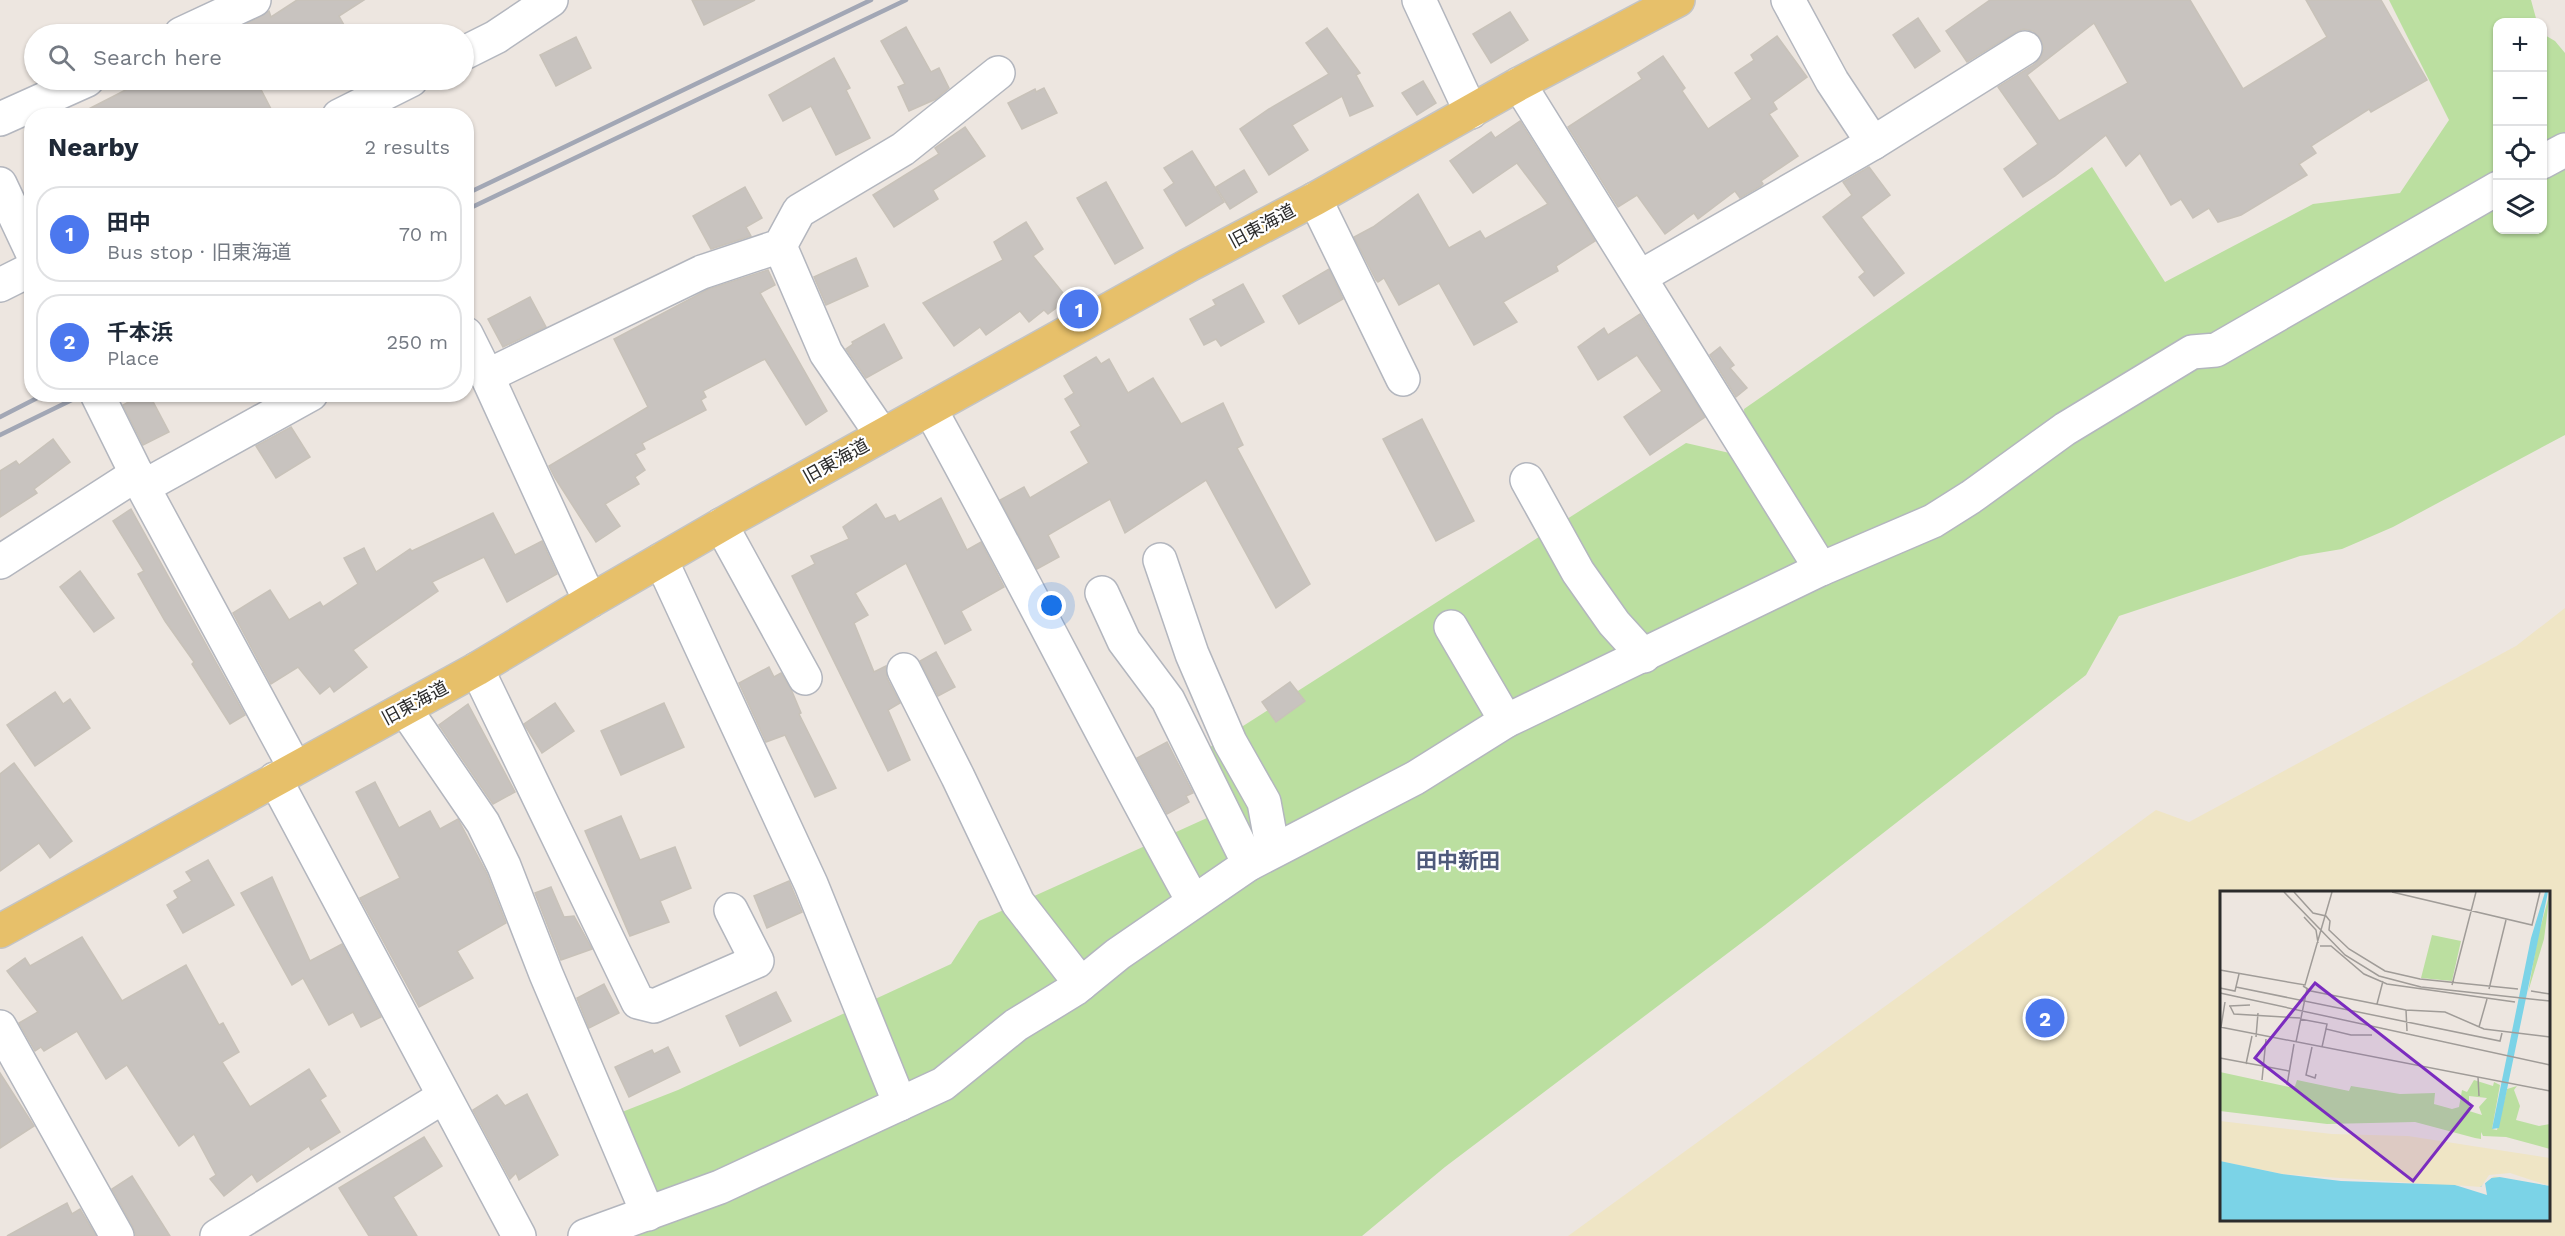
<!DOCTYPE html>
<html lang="en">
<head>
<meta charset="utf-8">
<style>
	body { margin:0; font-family:"Work Sans","Noto Sans JP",sans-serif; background:#f2f2f3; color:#1f2937 }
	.controls { position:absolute; right:18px; top:18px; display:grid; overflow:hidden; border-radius:12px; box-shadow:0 2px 4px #0004 }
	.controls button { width:54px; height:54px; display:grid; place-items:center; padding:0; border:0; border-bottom:2px solid #e0e1e3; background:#fff; color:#1f2937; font:30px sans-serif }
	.you { position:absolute; left:1052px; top:606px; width:21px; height:21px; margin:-15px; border:4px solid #fff; border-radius:50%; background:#1a73e8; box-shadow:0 0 0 9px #1a73e833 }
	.badge { display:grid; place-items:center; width:39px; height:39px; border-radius:50%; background:#4c78ee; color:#fff; font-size:20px; font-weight:700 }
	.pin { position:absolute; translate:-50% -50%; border:3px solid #fff; box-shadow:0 2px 6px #0006 }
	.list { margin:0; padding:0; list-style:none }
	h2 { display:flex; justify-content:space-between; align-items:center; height:78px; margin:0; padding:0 24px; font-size:26px }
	h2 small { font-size:20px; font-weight:400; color:#747a83 }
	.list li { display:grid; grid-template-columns:39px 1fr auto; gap:18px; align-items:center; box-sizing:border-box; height:96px; margin:0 12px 12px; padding:0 12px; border:2px solid #e0e1e3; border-radius:24px }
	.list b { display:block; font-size:22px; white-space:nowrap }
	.list p { margin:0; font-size:20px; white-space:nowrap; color:#747a83 }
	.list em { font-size:20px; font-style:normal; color:#747a83 }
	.icon { flex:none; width:33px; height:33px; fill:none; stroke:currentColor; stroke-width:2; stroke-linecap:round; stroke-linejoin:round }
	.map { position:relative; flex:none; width:2565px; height:1236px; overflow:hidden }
	.search { position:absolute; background:#fff; box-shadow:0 2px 4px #0004; left:24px; top:24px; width:450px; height:66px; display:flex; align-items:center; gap:15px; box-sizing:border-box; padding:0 21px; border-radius:33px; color:#747a83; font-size:22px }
	.panel { position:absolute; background:#fff; box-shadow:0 2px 4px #0004; left:24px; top:108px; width:450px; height:294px; border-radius:24px }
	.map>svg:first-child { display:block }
	.green { fill:#bbdfa0 }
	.sand { fill:#efe5c5; fill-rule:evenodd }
	.building { fill:#c8c3bf; stroke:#c8c2b9; stroke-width:1.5; fill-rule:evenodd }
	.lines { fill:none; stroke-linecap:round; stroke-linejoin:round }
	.minor-casing { stroke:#b3b6be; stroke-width:36 }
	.major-casing { stroke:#c4c4c4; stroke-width:36 }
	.minor { stroke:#fff; stroke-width:33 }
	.major { stroke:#e7c06a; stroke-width:33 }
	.rail { stroke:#a2a7b5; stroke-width:4.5 }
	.labels { text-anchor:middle; stroke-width:4.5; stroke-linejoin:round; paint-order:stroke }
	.street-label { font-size:18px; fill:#2c2c2c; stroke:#fff }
	.quarter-label { font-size:21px; font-weight:bold; fill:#4f5a7a; stroke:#fff }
	.inset-road { fill:none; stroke:#a09c98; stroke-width:1.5 }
	.view { fill:#7b2cbf; fill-opacity:0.15; stroke:#7b2cbf; stroke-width:3 }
	.inset-edge { fill:none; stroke:#2c2c2c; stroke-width:3 }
</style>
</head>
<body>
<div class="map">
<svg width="2565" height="1236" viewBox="0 0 2565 1236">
	<rect width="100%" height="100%" fill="#ede6e0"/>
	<path class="green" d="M2389,0H2531L2537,22H2498V230H2542L2543,34L2555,41L2565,53V435L2393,527L2342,549L2300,556L2119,616L2086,675L1765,925L1445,1167L1362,1236H584L625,1202L594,1123L678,1090L951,964L979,921L1207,818L1193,758L1686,443L1747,457L1744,409L2092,167L2165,282L2313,204L2400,193L2449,120Z"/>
	<path class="sand" d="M2565,608V1236H1568L2156,810L2189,822L2516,646ZM2222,892H2548V1220H2222Z"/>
	<g class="building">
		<path d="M297,0H364L339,16L349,34H244L247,33L243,26L269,11L271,17Z"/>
		<path d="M692,0H755L704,25Z"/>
		<path d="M1990,0H2190L2243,89L2327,37L2306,0H2381L2427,80L2371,112L2369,109L2311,146L2316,153L2299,164L2307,175L2241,215L2218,222L2209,208L2193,218L2181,199L2171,205L2140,153L2126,166L2106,135L2055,176L2023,197L2004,169L2038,144L1998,87L2035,64L2041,57L2044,48L2041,39L2033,31L2024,29L2016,32L1967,62L1946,31ZM2094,23L2128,83L2059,121L2027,75Z"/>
		<path d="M1510,12L1528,40L1491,63L1473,34Z"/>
		<path d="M1918,18L1940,51L1915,68L1893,35Z"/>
		<path d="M906,27L931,72L939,68L949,88L936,99L909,111L898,87L905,84L881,41Z"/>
		<path d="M1327,28L1360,73L1356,75L1373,106L1350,116L1342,96L1292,125L1308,150L1269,175L1240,129L1269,109L1329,74L1306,43Z"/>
		<path d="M1777,36L1807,77L1773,102L1777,109L1769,114L1798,156L1761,181L1763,184L1761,186L1740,198L1735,191L1698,219L1694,213L1665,234L1637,195L1618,207L1568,127L1642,79L1638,73L1663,56L1685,88L1682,91L1708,129L1752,99L1735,73L1754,60L1751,55Z"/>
		<path d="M576,37L591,68L556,86L540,55Z"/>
		<path d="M834,58L850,88L846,90L870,138L836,155L811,106L783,121L769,95Z"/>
		<path d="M145,80H256L271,109L258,116H75Z"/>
		<path d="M1423,81L1436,103L1417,115L1402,93Z"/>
		<path d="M1044,88L1057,113L1022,129L1008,103L1035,89L1036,92Z"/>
		<path d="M1520,121L1595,241L1556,266L1558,271L1503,302L1517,322L1474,345L1439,283L1399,305L1384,278L1378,282L1376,280L1354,237L1373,227L1418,194L1449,248L1480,231L1485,239L1548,204L1517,163L1473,193L1450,161L1491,132L1495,138Z"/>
		<path d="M965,127L985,156L933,190L938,199L894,227L873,195L939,154L935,148Z"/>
		<path d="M1192,151L1224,202L1186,226L1164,190L1174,183L1164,168Z"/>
		<path d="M1869,167L1890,195L1861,217L1904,273L1874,296L1859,277L1865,272L1823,217L1852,195L1843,182Z"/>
		<path d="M1244,170L1257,192L1230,209L1216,187Z"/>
		<path d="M1106,182L1143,248L1115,264L1077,198Z"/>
		<path d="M745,187L762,218L746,227L751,236L711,249L693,216Z"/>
		<path d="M1026,222L1043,249L1033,256L1068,299L1048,314L1044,310L1029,322L1020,311L986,335L980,327L954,346L923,303L1003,260L994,242Z"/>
		<path d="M856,258L868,286L826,305L814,277Z"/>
		<path d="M1329,269L1343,299L1299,324L1283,296Z"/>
		<path d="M768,270L775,285L760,293L827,411L806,425L765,359L703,391L706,397L701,400L706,410L642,443L645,449L635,454L645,470L635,477L639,484L605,504L620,526L596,542L555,478L549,466L648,407L614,339L709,289Z"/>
		<path d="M1243,284L1264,322L1221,346L1216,339L1204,345L1190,319L1216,305L1213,300Z"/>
		<path d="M530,297L546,327L503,347L488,319Z"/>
		<path d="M1640,314L1705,417L1650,455L1624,417L1662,391L1637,355L1598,380L1578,347L1604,328L1608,335Z"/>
		<path d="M884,324L902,358L866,378L846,349L853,344L852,342Z"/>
		<path d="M1720,347L1734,365L1730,368L1747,388L1736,397L1710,355Z"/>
		<path d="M1096,357L1101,364L1109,359L1128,393L1153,378L1181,424L1223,403L1243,445L1237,448L1310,584L1276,608L1206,480L1125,533L1110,499L1048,535L1059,557L1037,569L1000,500L1024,487L1030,498L1089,463L1071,432L1081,426L1065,399L1074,393L1064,376Z"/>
		<path d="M143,394H149L169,432L143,445L123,405Z"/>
		<path d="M1422,419L1474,521L1436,541L1383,439Z"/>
		<path d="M291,427L310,457L276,478L256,446Z"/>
		<path d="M53,439L70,462L34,489L37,493L0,517V471L16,461L19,465Z"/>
		<path d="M941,498L967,550L981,542L1004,587L961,611L971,630L945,644L906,563L855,593L868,615L854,623L874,672L886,666L887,678L900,703L888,710L910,760L888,771L792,576L815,564L811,556L849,539L843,527L876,504L885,519L895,515L899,522Z"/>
		<path d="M131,509L245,715L230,724L192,664L194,662L165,621L138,574L144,571L113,521Z"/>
		<path d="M493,513L515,555L542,541L557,574L507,602L484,557L432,582L438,591L353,650L367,667L334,692L330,686L320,694L298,667L271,684L233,613L270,590L289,620L320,602L323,607L358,584L344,558L364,548L376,572L410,549L412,551Z"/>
		<path d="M80,571L114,618L94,632L60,587Z"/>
		<path d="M936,652L955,687L938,696L920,661Z"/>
		<path d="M769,667L774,677L781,673L791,689L801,713L799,714L836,788L815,797L785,735L766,742L739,683Z"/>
		<path d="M1290,682L1305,701L1276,722L1262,702Z"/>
		<path d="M55,692L63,704L70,699L90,728L35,766L7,725Z"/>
		<path d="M555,703L574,731L542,753L524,724Z"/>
		<path d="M664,703L684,747L621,775L601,731Z"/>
		<path d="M468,704L515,792L493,804L439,725Z"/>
		<path d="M1167,742L1193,793L1186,796L1189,802L1167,814L1137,758Z"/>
		<path d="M14,763L72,841L50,858L39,843L0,871V774Z"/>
		<path d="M375,782L399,828L430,811L440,829L458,819L487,874L506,923L457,951L473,978L419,1007L360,898L400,878L356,792Z"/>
		<path d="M621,816L640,860L675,847L691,888L660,901L669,922L630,936L585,831Z"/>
		<path d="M208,860L234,905L183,933L167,905L178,898L174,891L192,881L186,872Z"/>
		<path d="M272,877L310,961L342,944L381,1017L361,1027L353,1012L329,1025L303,978L292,985L241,893Z"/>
		<path d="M789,881L802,912L767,928L754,896Z"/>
		<path d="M551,887L564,917L574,916L592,949L561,960L535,893Z"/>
		<path d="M82,937L122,1001L186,965L219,1025L223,1023L239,1052L222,1062L250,1107L309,1069L326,1096L320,1100L340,1132L311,1150L309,1146L257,1182L252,1174L224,1196L210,1179L216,1175L194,1134L179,1146L127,1065L106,1079L77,1031L44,1051L41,1047L35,1051L19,1023L38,1012L7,971L25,958L30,966Z"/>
		<path d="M604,984L619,1013L589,1028L577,998Z"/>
		<path d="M776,992L791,1021L740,1046L726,1016Z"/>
		<path d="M668,1047L680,1072L629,1097L615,1067L652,1050L654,1054Z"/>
		<path d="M0,1073L34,1126L0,1148Z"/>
		<path d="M527,1094L558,1155L519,1180L516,1173L510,1179L473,1110L497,1095L505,1106Z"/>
		<path d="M424,1137L442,1166L393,1197L417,1236H369L339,1188Z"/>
		<path d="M132,1176L170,1236H136L133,1227L112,1189Z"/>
		<path d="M67,1203L72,1214L80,1209L96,1236H7Z"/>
	</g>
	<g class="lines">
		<g class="minor-casing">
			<g id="minor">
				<path d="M1419,0L1471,112"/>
				<path d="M1788,0L1832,81L1873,143"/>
				<path d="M181,34L254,0"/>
				<path d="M464,53L496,37L551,0"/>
				<path d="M1519,84L1821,569"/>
				<path d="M339,116L411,80"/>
				<path d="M0,119L87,80"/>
				<path d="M2542,162L2565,150"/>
				<path d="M0,184L32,252"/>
				<path d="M1315,199L1403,379"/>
				<path d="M780,246L826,353L882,435"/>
				<path d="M1640,277L1873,143L2025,48"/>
				<path d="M0,285L32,269"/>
				<path d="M466,334L487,376L702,272L780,246L799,211L903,149L998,73"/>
				<path d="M487,376L590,601"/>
				<path d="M97,394L143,487L295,768"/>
				<path d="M930,409C1020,572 1103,738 1193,901"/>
				<path d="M1527,480L1578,572L1614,623L1644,656"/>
				<path d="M143,487L311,394"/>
				<path d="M721,525L805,678"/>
				<path d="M661,560L811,884L900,1104"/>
				<path d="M1160,560L1192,654L1230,742L1264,802L1273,851"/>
				<path d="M0,562L137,474"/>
				<path d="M1102,593L1124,641L1168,700L1249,864"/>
				<path d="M1451,627L1506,721"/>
				<path d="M477,669L638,1002L654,1006L757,961L731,910"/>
				<path d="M904,670L958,777L1018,903L1081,984"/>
				<path d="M405,709L483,823L504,866L546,974L648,1214"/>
				<path d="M275,779L519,1236"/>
				<path d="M0,1027L117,1236"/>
				<path d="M217,1236L443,1097"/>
				<path d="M585,1236L720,1187L943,1084L1016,1025L1075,989L1118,954L1249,864L1415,778L1506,721L1821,569L1933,521L1971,497L2065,429L2192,352L2216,350L2498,188"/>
			</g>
		</g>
		<g class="major-casing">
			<path id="major" d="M0,931L477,669L590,601L735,517L1189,265L1315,199L1519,84L1678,0"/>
		</g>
		<use href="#minor" class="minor"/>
		<use href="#major" class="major"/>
		<g class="rail">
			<path d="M466,194L871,0"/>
			<path d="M466,210L906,0"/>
			<path d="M0,417L45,394"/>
			<path d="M0,435L84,394"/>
		</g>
	</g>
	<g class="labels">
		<g class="street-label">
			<text transform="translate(1262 226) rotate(-28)" y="6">旧東海道</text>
			<text transform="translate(836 461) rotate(-29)" y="6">旧東海道</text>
			<text transform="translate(415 703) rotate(-28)" y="6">旧東海道</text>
		</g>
		<g class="quarter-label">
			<text x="1458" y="868">田中新田</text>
		</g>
	</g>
	<g transform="translate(2220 891)">
		<rect width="330" height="330" fill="#ede6e0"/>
		<path d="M330,1L324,48L308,101L318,45ZM212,44L241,50L232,90L201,87ZM0,181L69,196L75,195L77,189L129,200L131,195L180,203L215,202L214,213L232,218L239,216L242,199L247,201L254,189L273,195L274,191L280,194L272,238L277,239L287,198L297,195L294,199L300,215L296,229L319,235L330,233V258L286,246L263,245L261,241V248L255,247L195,231L107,233L0,220ZM249,205L267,207L259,216L262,224L249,220Z" fill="#bbdfa0" fill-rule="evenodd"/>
		<path d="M0,230L112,243L188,245L330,267V295L302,287L265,297L62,283L0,270Z" fill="#efe5c5"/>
		<path d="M325,1H328L279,237L272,238L311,47ZM0,270L62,283L121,290L235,294L258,298L271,287L289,285L330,295V329H0Z" fill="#7bd3e7"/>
		<path d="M290,282L330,295L274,285L265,292L267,304L235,294L261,296L269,284Z" fill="#ede6e0"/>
		<path class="inset-road" d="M64,1L125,64L159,85L201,96L330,110M74,1L93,22L106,25L110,30L109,39L129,58L165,80L200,88L298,98M172,1L312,34L320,1M84,26L96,39L98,52M100,55H111L144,83L167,93L295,111M0,79L85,94L112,1M232,94L256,1M83,95L91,100L186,119L225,121L264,138L330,146M16,96L280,150L282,142M0,97L15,100L19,83M269,98L286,29M311,100L330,103M0,102L330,174M157,113L163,90M9,115L30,114M10,115L14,123L80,127M186,119L187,140M80,128L107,133L106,138L131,144H152M0,136L330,200M1,136L5,111M259,136L267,108M36,146L38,122M76,151L87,98M92,156L86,184L95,187L96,183M102,156L106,138M0,167L69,180M26,173L32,145M258,186L259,205M42,189L46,148M67,194L74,153"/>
		<path class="view" d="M95,92L252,215L193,290L35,167Z"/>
		<rect width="330" height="330" class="inset-edge"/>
	</g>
</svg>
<div class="controls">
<button>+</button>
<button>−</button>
<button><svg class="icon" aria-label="locate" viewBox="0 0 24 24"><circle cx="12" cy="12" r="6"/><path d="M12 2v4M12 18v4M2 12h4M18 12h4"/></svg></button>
<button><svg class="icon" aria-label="layers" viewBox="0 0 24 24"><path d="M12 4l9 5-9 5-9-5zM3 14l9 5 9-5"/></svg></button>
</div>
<div class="you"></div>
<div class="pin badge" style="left:1079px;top:309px">1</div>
<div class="pin badge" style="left:2045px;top:1018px">2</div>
<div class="search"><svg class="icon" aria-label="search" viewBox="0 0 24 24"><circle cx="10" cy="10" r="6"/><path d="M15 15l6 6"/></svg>Search here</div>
<section class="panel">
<h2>Nearby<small>2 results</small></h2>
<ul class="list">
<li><span class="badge">1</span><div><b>田中</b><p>Bus stop · 旧東海道</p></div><em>70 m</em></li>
<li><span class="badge">2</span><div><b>千本浜</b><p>Place</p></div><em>250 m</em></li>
</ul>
</section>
</div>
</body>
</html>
